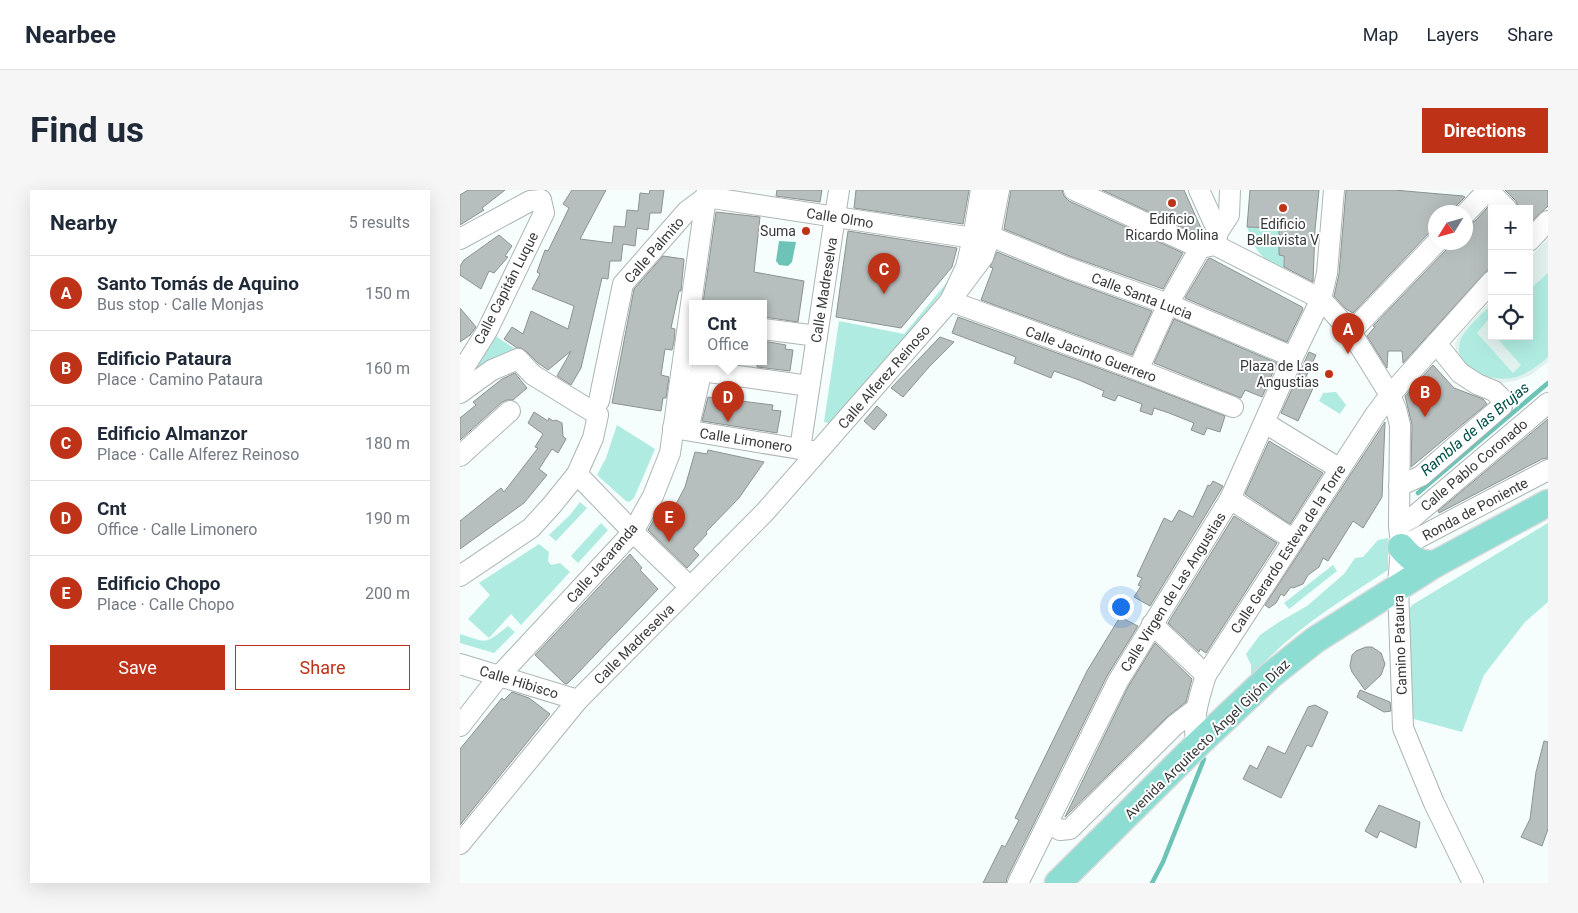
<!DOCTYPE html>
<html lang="en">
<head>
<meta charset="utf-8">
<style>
	body { margin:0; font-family:Roboto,sans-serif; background:#f6f6f7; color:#1f2937 }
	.controls { position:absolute; right:15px; top:15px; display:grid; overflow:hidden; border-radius:0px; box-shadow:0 5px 20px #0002 }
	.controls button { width:45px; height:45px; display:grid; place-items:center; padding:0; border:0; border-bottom:1px solid #e0e1e3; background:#fff; color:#1f2937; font:25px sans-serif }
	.compass { position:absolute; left:968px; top:15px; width:45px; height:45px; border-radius:50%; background:#fff; box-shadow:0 5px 20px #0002; rotate:233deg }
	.you { position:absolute; left:660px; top:416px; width:18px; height:18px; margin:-12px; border:4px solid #fff; border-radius:50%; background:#1a73e8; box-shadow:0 0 0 8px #1a73e833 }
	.badge { display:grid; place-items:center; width:32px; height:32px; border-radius:50%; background:#be3317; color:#fff; font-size:16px; font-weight:700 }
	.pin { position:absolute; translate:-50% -41px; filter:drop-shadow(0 1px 2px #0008) }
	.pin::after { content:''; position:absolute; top:26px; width:18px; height:15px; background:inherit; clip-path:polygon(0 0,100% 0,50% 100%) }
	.popup { position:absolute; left:229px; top:110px; width:78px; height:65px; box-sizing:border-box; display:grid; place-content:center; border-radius:0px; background:#fff; filter:drop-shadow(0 1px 4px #0005); font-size:16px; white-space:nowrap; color:#747a83 }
	.popup b { font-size:19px; color:#1f2937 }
	.popup::after { content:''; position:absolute; left:50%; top:100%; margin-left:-10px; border:10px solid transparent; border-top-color:#fff }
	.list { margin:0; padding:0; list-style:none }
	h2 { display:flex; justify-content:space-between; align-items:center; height:65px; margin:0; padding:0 20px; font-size:21px }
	h2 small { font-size:16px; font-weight:400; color:#747a83 }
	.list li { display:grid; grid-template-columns:32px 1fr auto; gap:15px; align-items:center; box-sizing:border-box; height:75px; padding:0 20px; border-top:1px solid #e0e1e3 }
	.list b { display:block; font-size:19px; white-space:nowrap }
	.list p { margin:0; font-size:16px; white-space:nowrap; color:#747a83 }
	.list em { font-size:16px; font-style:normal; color:#747a83 }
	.actions { display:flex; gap:10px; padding:15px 20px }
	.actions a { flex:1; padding:11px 0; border:1px solid #be3317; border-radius:0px; text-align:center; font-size:18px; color:#be3317 }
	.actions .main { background:#be3317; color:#fff }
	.icon { flex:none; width:28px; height:28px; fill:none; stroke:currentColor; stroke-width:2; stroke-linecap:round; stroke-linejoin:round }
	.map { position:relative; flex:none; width:1088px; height:693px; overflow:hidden; border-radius:0px }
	header { display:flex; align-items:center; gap:30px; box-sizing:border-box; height:70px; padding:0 25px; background:#fff; border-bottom:1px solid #e0e1e3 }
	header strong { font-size:24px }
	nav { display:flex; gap:28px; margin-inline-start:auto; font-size:18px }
	.intro { display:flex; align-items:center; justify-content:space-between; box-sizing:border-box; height:120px; padding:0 30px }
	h1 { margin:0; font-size:35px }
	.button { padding:12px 22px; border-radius:0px; background:#be3317; color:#fff; font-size:18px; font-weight:700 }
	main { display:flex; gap:30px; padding:0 30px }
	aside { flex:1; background:#fff; border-radius:0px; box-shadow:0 5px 20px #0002 }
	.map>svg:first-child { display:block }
	.built { fill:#e1f2ee }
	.green { fill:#b0ebe1 }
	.water { fill:#6dc3b6 }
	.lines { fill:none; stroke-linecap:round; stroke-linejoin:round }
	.stream { stroke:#6dc3b6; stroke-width:4.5 }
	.building { fill:#b7bfbe; stroke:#8b9392 }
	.minor-casing { stroke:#adb5b4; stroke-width:22 }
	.major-casing { stroke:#dbdbdb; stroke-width:29 }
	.minor { stroke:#fff; stroke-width:20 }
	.major { stroke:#8dddd3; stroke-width:26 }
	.poi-dot { fill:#be3317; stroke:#fff; stroke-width:2 }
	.labels { text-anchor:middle; stroke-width:4; stroke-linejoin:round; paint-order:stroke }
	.street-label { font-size:14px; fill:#363939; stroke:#fff }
	.poi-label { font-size:14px; fill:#363939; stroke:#fff }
	.water-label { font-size:15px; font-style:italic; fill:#005048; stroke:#fff }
</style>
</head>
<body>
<header>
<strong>Nearbee</strong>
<nav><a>Map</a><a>Layers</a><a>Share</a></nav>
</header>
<div class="intro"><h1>Find us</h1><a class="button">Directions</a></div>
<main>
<aside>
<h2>Nearby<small>5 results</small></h2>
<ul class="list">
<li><span class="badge">A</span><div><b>Santo Tomás de Aquino</b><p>Bus stop · Calle Monjas</p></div><em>150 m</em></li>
<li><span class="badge">B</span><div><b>Edificio Pataura</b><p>Place · Camino Pataura</p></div><em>160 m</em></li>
<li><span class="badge">C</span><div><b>Edificio Almanzor</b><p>Place · Calle Alferez Reinoso</p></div><em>180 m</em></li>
<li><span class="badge">D</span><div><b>Cnt</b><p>Office · Calle Limonero</p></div><em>190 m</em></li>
<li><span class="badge">E</span><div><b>Edificio Chopo</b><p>Place · Calle Chopo</p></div><em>200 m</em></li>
</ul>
<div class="actions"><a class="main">Save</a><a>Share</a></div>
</aside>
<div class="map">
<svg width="1088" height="693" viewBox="0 0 1088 693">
	<rect width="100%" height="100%" fill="#f5fefc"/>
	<path class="built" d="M1088,48V172L1071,185L1055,191L1041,193L1024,190L1010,183L997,165L995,154L999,145L1032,109V146H1069V68Z"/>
	<g class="green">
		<path d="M787,37L819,38V65L823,66L824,82C800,67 796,63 787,37Z"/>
		<path d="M499,78L501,80L372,234L364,232L379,131L444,144Z"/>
		<path d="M1088,83V167C1078,176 1066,185 1052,188C1032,192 992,178 1000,152C1004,138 1022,125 1032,114V125L1017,143L1053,183L1061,175L1035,146H1069V100Z"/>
		<path d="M34,145L57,160L1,196Z"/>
		<path d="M876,202L886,215L880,224L859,211L863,203Z"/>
		<path d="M157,235L195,259L174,308L169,312L166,311L137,285L146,268Z"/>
		<path d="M120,312L127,318L96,351L89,345L110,325Z"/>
		<path d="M141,333L148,340L118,373L111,366Z"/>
		<path d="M1088,333V412L1065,432L1024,485L1002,542L950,528L947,422L952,415Z"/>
		<path d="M928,348V380C879,412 828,442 791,488V475L786,464L800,445L819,432L847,416L884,384L895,368L903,367L918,350Z"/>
		<path d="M79,354L89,362L88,371L91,375L100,373L110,382L61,435L51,424L29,448L8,429L30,405L19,393Z"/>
		<path d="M873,375L877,381L829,419L824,413Z"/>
		<path d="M48,436L55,442L34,463L0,453V444C28,453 24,455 48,436Z"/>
	</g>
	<path class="water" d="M319,51L336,52L332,72L328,76L319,75L316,71Z"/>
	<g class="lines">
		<g class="stream">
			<path d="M958,303L1088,193"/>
			<path d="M692,693L703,672L744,569"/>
		</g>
	</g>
	<g class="building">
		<path d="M8,0H45L22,18L24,20L0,35V5Z"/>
		<path d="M112,0H146L120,49L152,53L154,36L165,37L167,20L178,21L180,3L189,4L190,0H204L201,23H190L188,40L177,38L175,56L163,54L161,71H150L148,89L142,88L121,178L111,195L97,186L111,161L88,180L78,173L66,161L61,158H57L44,149L52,137L63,144L71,121L108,139L114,116L72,99L80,84L77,82L85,60L88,61L109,18L103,14Z"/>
		<path d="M317,0H362L360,12L316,6Z"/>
		<path d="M396,0H509L503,34L394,18Z"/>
		<path d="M551,0H602L604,6L609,11L723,63L703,99L612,67L544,39Z"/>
		<path d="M642,0H724L744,45L741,46Z"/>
		<path d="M790,0H859L855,40L853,92L824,77V66L819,65V38L787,37Z"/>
		<path d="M886,0H934L1003,6L1005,7L997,15L994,22H976V40L968,44L893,123L886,119L874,106L879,84Z"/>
		<path d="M1045,0H1088V16L1069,34V19H1059L1056,11Z"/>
		<path d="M1028,17L1032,21V75L943,173L942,161H928L927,178L907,146L915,137L913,136L986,60L989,52H1006V35L1015,31Z"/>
		<path d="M256,22L300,27L294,82L344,91L338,132L304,127L306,113H243Z"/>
		<path d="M388,41L497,58L492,77L441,138L376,127Z"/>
		<path d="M39,45L52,56L45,66L48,67L34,83L29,81L21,99L0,85V76L4,70Z"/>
		<path d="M537,62L604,89L692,121L672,165L521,110L533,78L530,77Z"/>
		<path d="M203,66L224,69L221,101H219L211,138L215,139L214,152L212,160L205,159L201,185L209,187L206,208H203L201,221L152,213L174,99Z"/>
		<path d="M750,68L842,117L843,119L827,152L725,108L748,69Z"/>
		<path d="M0,118L16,137L10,145L0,152Z"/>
		<path d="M498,127L674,191L765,226L760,242L747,238L744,245L731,240L734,233L709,223L694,218L692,225L680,221L682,214L658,205L655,211L642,206L644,201L619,190L594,181L591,188L554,173L556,167L492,143Z"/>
		<path d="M714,129L817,173L802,207L785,200L781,208L694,173Z"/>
		<path d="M480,147L494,152L469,177L443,207L431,198Z"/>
		<path d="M303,151L326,155L325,159L333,160L330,181L297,177L298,171H303Z"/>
		<path d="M849,162L856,165L844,191L854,196L838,231L821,223Z"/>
		<path d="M973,175L994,198L1023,209L1027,214L951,277L952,235L945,206Z"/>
		<path d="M55,183L67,198L53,210H47L42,212L0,250V228L16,215L13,212L42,189Z"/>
		<path d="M248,207L313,215L312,220L321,221L317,243L242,231Z"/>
		<path d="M417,216L427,225L414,240L404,231Z"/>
		<path d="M74,222L88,231L89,228L93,231L96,230L102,233L103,246L106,249L98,263L92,259L79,279L87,285L64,313L0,359V331L41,298L44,302L78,258L75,257L83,244L68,233Z"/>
		<path d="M1088,229V268L1082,269L979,323L978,321Z"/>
		<path d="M925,232L922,307L903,338L893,331L868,371L863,368L859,377L848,385L843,394L833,398L831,397L824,406L821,404L816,413L809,418L805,415Z"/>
		<path d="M809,251L863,283L830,334L785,304Z"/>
		<path d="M248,260L304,272L279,308L246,342L247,344L233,359L239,365L227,378L188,340L197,324L202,329L211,313L216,314L225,297L235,262L247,264Z"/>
		<path d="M753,291L763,296L759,303L690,416L674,407L681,396L678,395L682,388L677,386L704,328L712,332L719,320L733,327L748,295L750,296Z"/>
		<path d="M774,326L817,353L746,463L740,459L739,462L708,433Z"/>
		<path d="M170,364L182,378L180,380L198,399L115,486L107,494L104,493L75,465Z"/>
		<path d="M660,427L678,436L647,486L547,688L546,693H523L542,655L545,657L559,630L555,628L627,481Z"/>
		<path d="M695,453L732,489L726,512L707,527L605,627L668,497Z"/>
		<path d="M906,457H912L921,463L925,474L921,485L905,500L892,482L890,476L892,465L896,461Z"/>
		<path d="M900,500L930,512L931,521L924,522L897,507Z"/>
		<path d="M52,502L69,508L90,524L0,635V559L42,508L44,510Z"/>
		<path d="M855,515L868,522L852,557L847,555L821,608L783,589L790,575L797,579L808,556L825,564L848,517Z"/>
		<path d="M1084,551L1088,552V639L1082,656L1061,647L1070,629L1076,582Z"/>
		<path d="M919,615L960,632L956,658L920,641L917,648L905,641Z"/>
	</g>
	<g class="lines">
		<g class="minor-casing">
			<g id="minor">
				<path d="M521,0L513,48L506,77L490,111L678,180L773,217"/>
				<path d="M614,0L740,58L755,55L861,109L891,142L930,205L936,219L940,235L939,335L941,357L938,396L943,538L974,613L1013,693"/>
				<path d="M739,0L758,42L755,55"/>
				<path d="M1028,0L1047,19"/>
				<path d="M246,7L513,48"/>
				<path d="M1006,23L1028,0"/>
				<path d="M758,42L769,25L770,0"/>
				<path d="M530,46L608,78L708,114L833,167"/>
				<path d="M0,49L70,11L81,10"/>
				<path d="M1069,51L1088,31"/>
				<path d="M303,139L357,146"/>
				<path d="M891,142L977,52"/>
				<path d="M678,180L708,114L740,58"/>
				<path d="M242,181L349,196"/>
				<path d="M0,184L27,141L84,23L81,10"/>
				<path d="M0,203L32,180L58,169L73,185L138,225L133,248L117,284L92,315L71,338L0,386"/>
				<path d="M139,211L163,94L227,21L246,7"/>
				<path d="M805,233L880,279"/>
				<path d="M213,238L352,261"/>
				<path d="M228,240L244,171"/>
				<path d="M340,259L379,0"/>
				<path d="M0,266L50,221"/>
				<path d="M117,284L173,342L230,397"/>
				<path d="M939,296L961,286L1042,216L1041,208L1034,201L1017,194L1000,183L976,153"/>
				<path d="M770,309L834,350"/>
				<path d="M939,335L952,328L1088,213"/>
				<path d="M941,357L1088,280"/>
				<path d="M692,434L746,485"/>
				<path d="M0,474L118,510"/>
				<path d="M0,536L40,485L173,342L193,306L210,263L247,0"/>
				<path d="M737,555C731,531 739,508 746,485L915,225L930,205L1032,91"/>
				<path d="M589,633L600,640L610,639L715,535L736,519"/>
				<path d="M0,654L118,510L305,322L490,111L523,67L530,46L539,0"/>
				<path d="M558,693L658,491L770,309L833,167L861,109L867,83L874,0"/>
			</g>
		</g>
		<g class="major-casing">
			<g id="major">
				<path d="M941,357C952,370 959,374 975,374"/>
				<path d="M598,693L737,555L811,485L855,450L975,374L1088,313"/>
			</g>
		</g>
		<use href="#minor" class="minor"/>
		<use href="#major" class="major"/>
	</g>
	<g class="poi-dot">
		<circle cx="712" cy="13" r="5"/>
		<circle cx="823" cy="18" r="5"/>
		<circle cx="346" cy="41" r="5"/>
		<circle cx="869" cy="184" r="5"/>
	</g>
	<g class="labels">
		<g class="street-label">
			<text transform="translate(380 28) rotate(9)" y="5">Calle Olmo</text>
			<text transform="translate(194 60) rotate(-49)" y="5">Calle Palmito</text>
			<text transform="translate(46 98) rotate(-63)" y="5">Calle Capitán Luque</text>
			<text transform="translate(364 100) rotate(-81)" y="5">Calle Madreselva</text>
			<text transform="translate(682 106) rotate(21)" y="5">Calle Santa Lucia</text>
			<text transform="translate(631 164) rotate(20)" y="5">Calle Jacinto Guerrero</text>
			<text transform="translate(424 187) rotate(-49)" y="5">Calle Alferez Reinoso</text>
			<text transform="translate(286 250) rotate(9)" y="5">Calle Limonero</text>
			<text transform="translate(1014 275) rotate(-40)" y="5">Calle Pablo Coronado</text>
			<text transform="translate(1015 319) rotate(-28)" y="5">Ronda de Poniente</text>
			<text transform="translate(828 359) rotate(-57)" y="5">Calle Gerardo Esteva de la Torre</text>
			<text transform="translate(142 373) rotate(-49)" y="5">Calle Jacaranda</text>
			<text transform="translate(713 402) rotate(-58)" y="5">Calle Virgen de Las Angustias</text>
			<text transform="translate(174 454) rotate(-45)" y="5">Calle Madreselva</text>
			<text transform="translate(940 455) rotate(-92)" y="5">Camino Pataura</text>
			<text transform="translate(59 492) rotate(17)" y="5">Calle Hibisco</text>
			<text transform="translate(747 549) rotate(-44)" y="5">Avenida Arquitecto Ángel Gijón Díaz</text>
		</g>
		<g class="poi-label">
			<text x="712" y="34">Edificio<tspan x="712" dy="16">Ricardo Molina</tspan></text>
			<text x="823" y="39">Edificio<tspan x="823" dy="16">Bellavista V</tspan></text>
			<text x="336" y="46" text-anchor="end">Suma</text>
			<text x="859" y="181" text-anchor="end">Plaza de Las<tspan x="859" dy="16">Angustias</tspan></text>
		</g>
		<g class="water-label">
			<text transform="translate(1015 239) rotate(-40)" y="5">Rambla de las Brujas</text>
		</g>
	</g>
</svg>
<div class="controls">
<button>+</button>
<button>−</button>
<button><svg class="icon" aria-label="locate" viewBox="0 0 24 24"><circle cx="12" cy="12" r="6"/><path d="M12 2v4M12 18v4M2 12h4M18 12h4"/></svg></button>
</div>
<svg class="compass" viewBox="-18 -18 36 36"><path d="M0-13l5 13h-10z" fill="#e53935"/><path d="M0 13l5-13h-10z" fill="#747a83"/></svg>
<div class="you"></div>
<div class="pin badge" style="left:888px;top:164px">A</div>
<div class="pin badge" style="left:965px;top:227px">B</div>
<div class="pin badge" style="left:424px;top:104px">C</div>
<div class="pin badge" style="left:268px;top:232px">D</div>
<div class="popup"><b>Cnt</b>Office</div>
<div class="pin badge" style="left:209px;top:352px">E</div>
</div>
</main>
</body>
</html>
